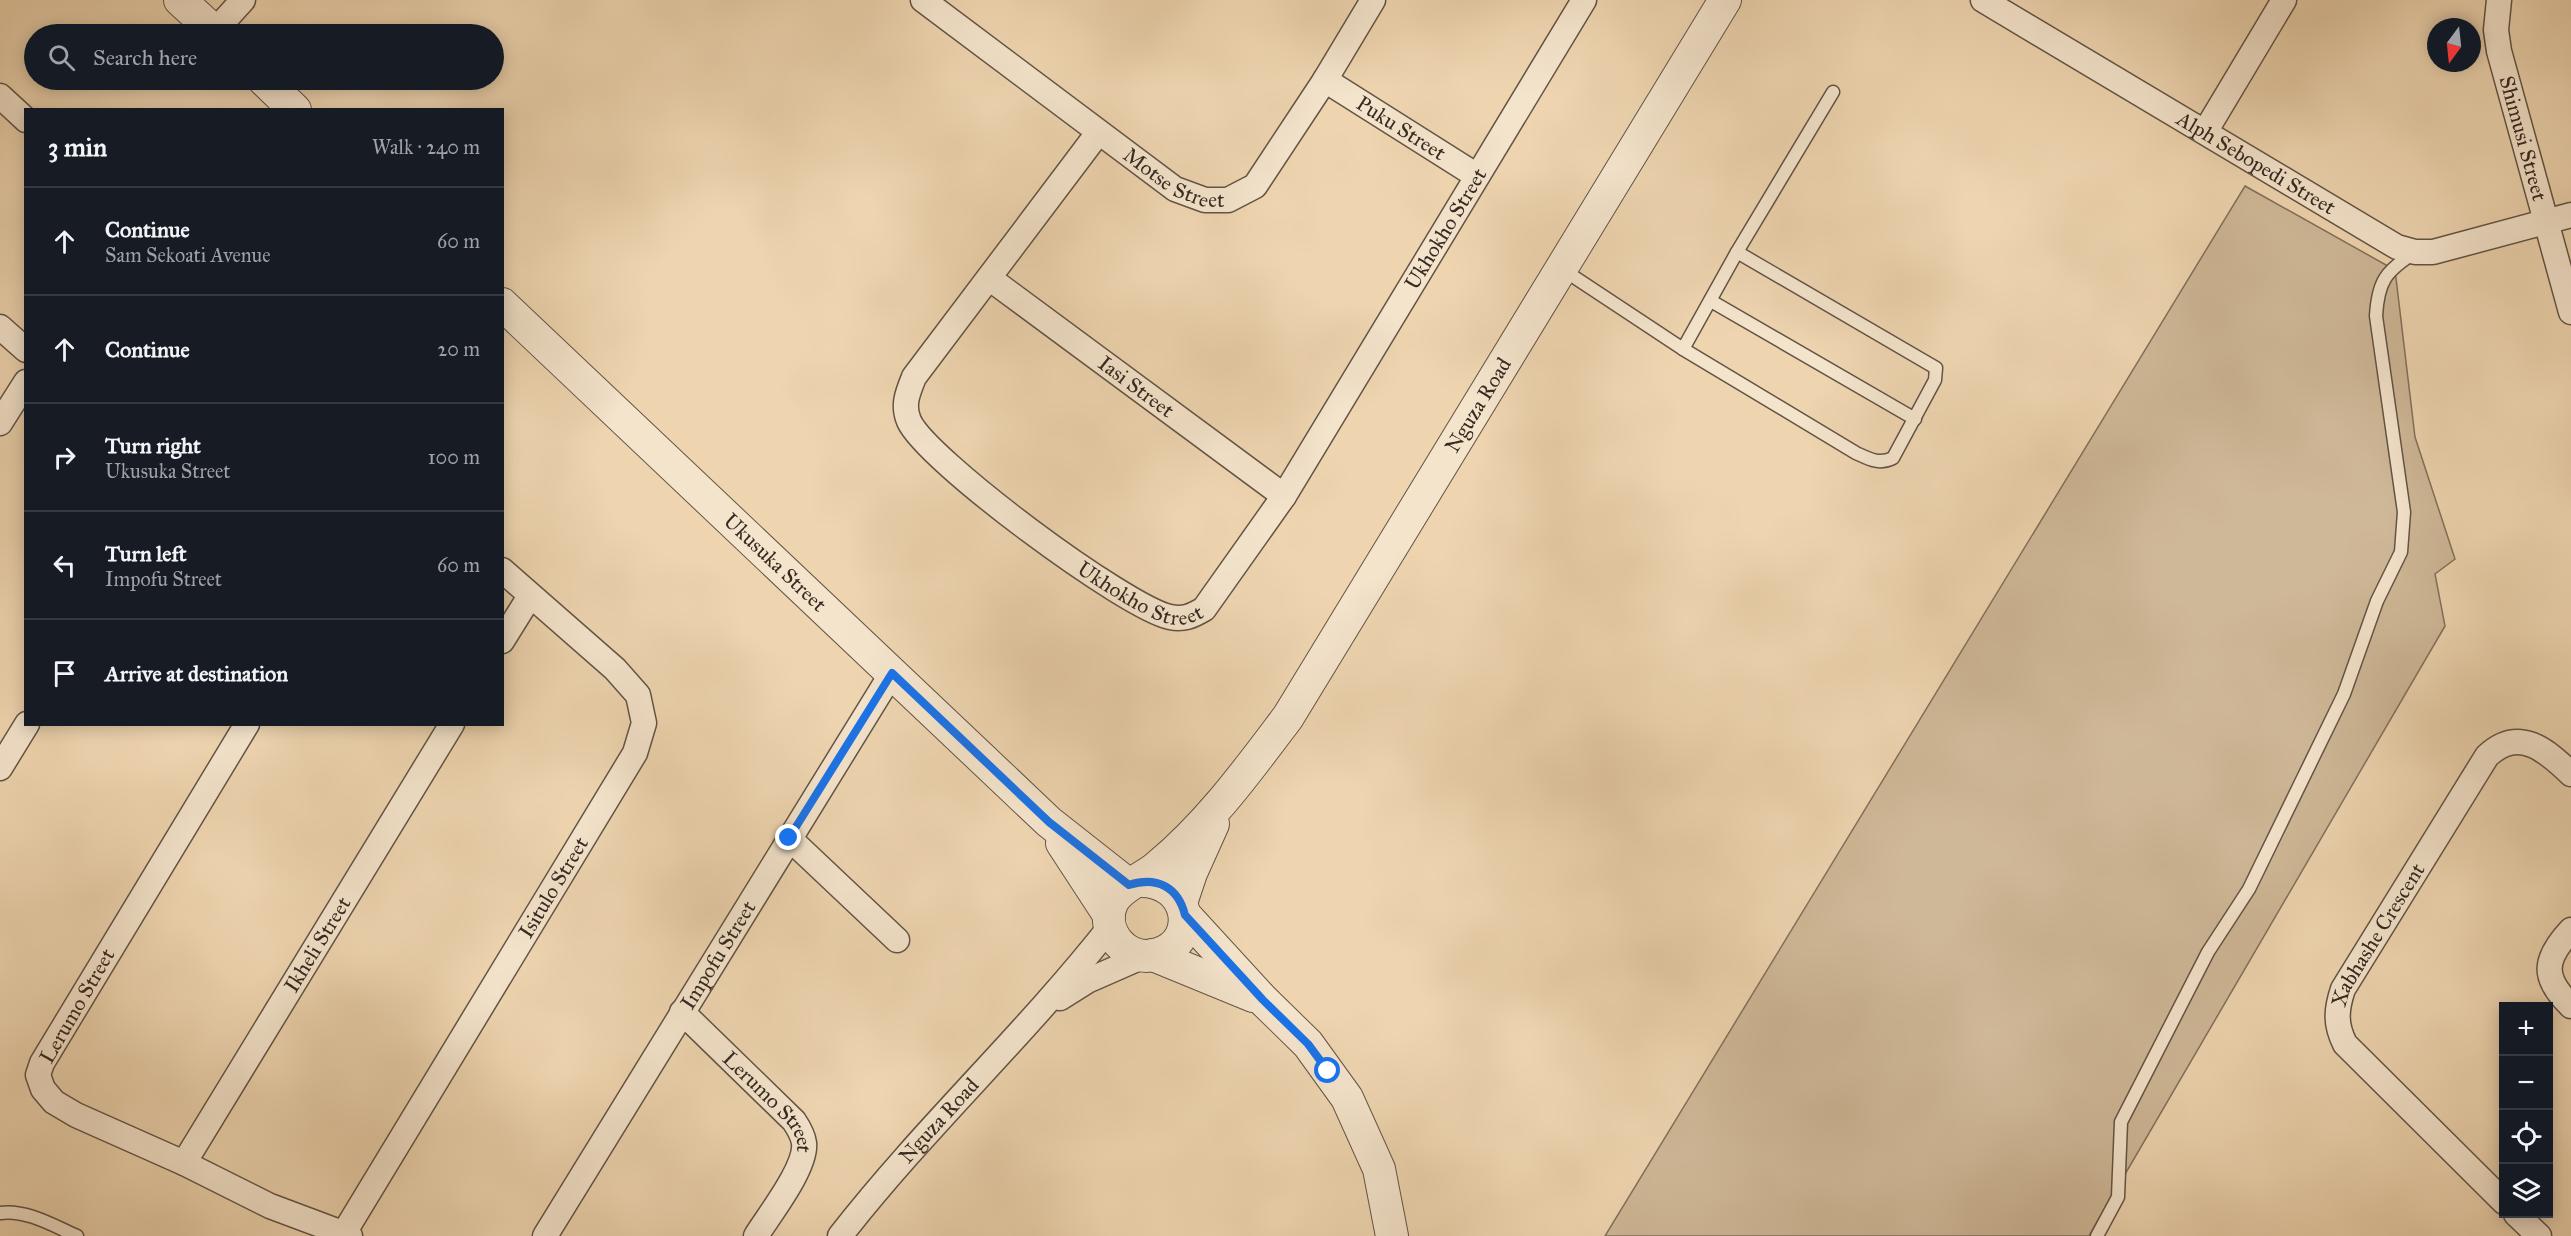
<!DOCTYPE html>
<html lang="en">
<head>
<meta charset="utf-8">
<style>
	body { margin:0; font-family:"IM FELL Great Primer",serif; background:#20242c; color:#f1f3f6 }
	.controls { position:absolute; right:18px; bottom:18px; display:grid; overflow:hidden; border-radius:0px; box-shadow:0 3px 15px #0003 }
	.controls button { width:54px; height:54px; display:grid; place-items:center; padding:0; border:0; border-bottom:2px solid #363941; background:#171b24; color:#f1f3f6; font:30px sans-serif }
	.compass { position:absolute; left:2427px; top:18px; width:54px; height:54px; border-radius:50%; background:#171b24; box-shadow:0 3px 15px #0003; rotate:195deg }
	.stop { position:absolute; width:18px; height:18px; margin:-14px; border:4px solid #1a73e8; border-radius:50%; background:#fff }
	.stop.end { background:#1a73e8; border-color:#fff; box-shadow:0 2px 6px #0008 }
	.list { margin:0; padding:0; list-style:none }
	h2 { display:flex; justify-content:space-between; align-items:center; height:78px; margin:0; padding:0 24px; font-size:26px }
	h2 small { font-size:20px; font-weight:400; color:#9ea1a6 }
	.list li { display:grid; grid-template-columns:39px 1fr auto; gap:18px; align-items:center; box-sizing:border-box; height:108px; padding:0 24px; border-top:2px solid #363941 }
	.list b { display:block; font-size:22px; white-space:nowrap }
	.list p { margin:0; font-size:20px; white-space:nowrap; color:#9ea1a6 }
	.list em { font-size:20px; font-style:normal; color:#9ea1a6 }
	.icon { flex:none; width:33px; height:33px; fill:none; stroke:currentColor; stroke-width:2; stroke-linecap:round; stroke-linejoin:round }
	.map { position:relative; flex:none; width:2571px; height:1236px; overflow:hidden }
	.search { position:absolute; background:#171b24; box-shadow:0 3px 15px #0003; left:24px; top:24px; width:480px; height:66px; display:flex; align-items:center; gap:15px; box-sizing:border-box; padding:0 21px; border-radius:33px; color:#9ea1a6; font-size:22px }
	.panel { position:absolute; background:#171b24; box-shadow:0 3px 15px #0003; left:24px; top:108px; width:480px; height:618px; border-radius:0px }
	.map>svg:first-child { display:block }
	.green { fill:#cfb898; stroke:#82705d; stroke-width:1.5 }
	.lines { fill:none; stroke-linecap:round; stroke-linejoin:round }
	.service-casing { stroke:#635446; stroke-width:15 }
	.minor-casing { stroke:#635446; stroke-width:27 }
	.tertiary-casing { stroke:#635446; stroke-width:34 }
	.service { stroke:#f4e4cc; stroke-width:12 }
	.minor { stroke:#f4e4cc; stroke-width:24 }
	.tertiary { stroke:#f4e4cc; stroke-width:32 }
	.route { stroke:#1a73e8; stroke-width:8 }
	.labels { text-anchor:middle; stroke-width:4.5; stroke-linejoin:round; paint-order:stroke }
	.street-label { font-size:21px; fill:#352922; stroke:#f4e4cc }
</style>
</head>
<body>
<div class="map">
<svg width="2571" height="1236" viewBox="0 0 2571 1236">
	<rect width="100%" height="100%" fill="#eed5b0"/>
	<filter id="stains"><feTurbulence type="fractalNoise" baseFrequency=".00333" numOctaves="4"/><feColorMatrix values="0 0 0 0 .2 0 0 0 0 .09 0 0 0 0 .02 0 0 0 .5 -.17"/></filter>
	<radialGradient id="worn" r=".72"><stop offset=".6" stop-color="#630" stop-opacity="0"/><stop offset="1" stop-color="#630" stop-opacity=".3"/></radialGradient>
	<path class="green" d="M2245,186L2395,270L2415,437L2455,559L2435,574L2445,626L2089,1236H1605Z"/>
	<g class="lines">
		<g class="service-casing">
			<g id="service">
				<path d="M1562,269L1683,349L1856,453C1869,459 1879,465 1893,458L1935,380L1936,368L1737,252"/>
				<path d="M1711,301L1915,419"/>
				<path d="M1683,349L1737,252L1833,92"/>
				<path d="M0,1213C26,1209 54,1226 77,1236"/>
				<path d="M2097,1236L2118,1197L2121,1122L2208,952L2249,889L2344,694L2377,601L2401,552L2404,512L2376,316C2378,281 2386,271 2414,253"/>
			</g>
		</g>
		<g class="minor-casing">
			<g id="minor">
				<path id="s1" d="M923,0L1175,189L1205,200H1228L1255,186L1325,80L1373,0"/>
				<path id="s2" d="M1983,0L2397,247L2415,252H2433L2571,215"/>
				<path id="s3" d="M2499,0L2496,30L2499,51L2571,312"/>
				<path d="M214,32L243,0"/>
				<path id="s4" d="M1325,80L1477,176"/>
				<path d="M0,96L26,120"/>
				<path d="M2205,132L2284,0"/>
				<path id="s5" d="M1098,133L914,377C908,392 902,405 909,421C926,460 1126,608 1170,617C1184,620 1192,616 1204,609L1284,496L1584,0"/>
				<path id="s6" d="M989,278L1284,496"/>
				<path d="M0,327L26,350"/>
				<path d="M0,423L26,382"/>
				<path d="M502,641L530,596"/>
				<path d="M247,724L42,1063L38,1075L43,1089L54,1102L76,1115L184,1163L270,1206L350,1236"/>
				<path d="M0,768L27,724"/>
				<path d="M789,838L897,940"/>
				<path d="M2571,930C2543,960 2542,978 2571,1006"/>
				<path d="M1060,998L1087,981L1144,956"/>
				<path id="s7" d="M682,1012L794,1121C798,1127 803,1135 804,1143C807,1167 769,1215 756,1236"/>
				<path id="s8" d="M184,1163L452,724"/>
				<path id="s9" d="M2504,1202L2345,1044C2335,1024 2336,1010 2343,989L2487,756C2519,726 2546,750 2571,774"/>
				<path d="M2516,1214L2539,1236"/>
				<path id="s10" d="M344,1233L635,753L644,723L638,695L615,669L502,570"/>
				<path id="s11" d="M545,1236L892,673"/>
				<path id="s12" d="M840,1236C924,1128 1025,1035 1110,927"/>
			</g>
		</g>
		<g class="tertiary-casing">
			<g id="tertiary">
				<path d="M180,0L217,34"/>
				<path d="M264,80L295,110"/>
				<path id="s13" d="M502,304L1049,822L1129,885"/>
				<path d="M1062,843L1109,915"/>
				<path id="s14" d="M1140,881C1190,880 1201,941 1158,954C1128,964 1099,932 1112,903C1119,887 1143,879 1157,867C1209,824 1248,770 1288,717L1725,0"/>
				<path d="M1181,903L1191,873L1213,824"/>
				<path d="M1185,915L1263,1000L1308,1044L1347,1098L1379,1169L1392,1236"/>
				<path d="M1153,955L1253,996"/>
			</g>
		</g>
		<use href="#service" class="service"/>
		<use href="#minor" class="minor"/>
		<use href="#tertiary" class="tertiary"/>
	</g>
	<g class="lines">
		<path class="route" d="M789,838L892,673L1049,822L1129,885C1157,876 1178,887 1185,915L1263,1000L1308,1044L1328,1071"/>
	</g>
	<g class="labels">
		<g class="street-label">
			<text dy="7" stroke="none"><textPath href="#s4" startOffset="90">Puku Street</textPath></text>
			<text dy="7" stroke="none"><textPath href="#s3" startOffset="142">Shimusi Street</textPath></text>
			<text dy="7" stroke="none"><textPath href="#s2" startOffset="318">Alph Sebopedi Street</textPath></text>
			<text dy="7" stroke="none"><textPath href="#s1" startOffset="310">Motse Street</textPath></text>
			<text dy="7" stroke="none"><textPath href="#s5" startOffset="1167">Ukhokho Street</textPath></text>
			<text dy="7" stroke="none"><textPath href="#s6" startOffset="183">Iasi Street</textPath></text>
			<text dy="7" stroke="none"><textPath href="#s14" startOffset="822">Nguza Road</textPath></text>
			<text dy="7" stroke="none"><textPath href="#s13" startOffset="376">Ukusuka Street</textPath></text>
			<text dy="7" stroke="none"><textPath href="#s5" startOffset="645">Ukhokho Street</textPath></text>
			<text dy="7" stroke="none"><textPath href="#s10" startOffset="404">Isitulo Street</textPath></text>
			<text dy="7" stroke="none"><textPath href="#s9" startOffset="345">Xabhashe Crescent</textPath></text>
			<text dy="7" stroke="none"><textPath href="#s8" startOffset="256">Ikheli Street</textPath></text>
			<text dy="7" stroke="none"><textPath href="#s11" startOffset="330">Impofu Street</textPath></text>
			<text transform="translate(77 1006) rotate(-60)" y="7">Lerumo Street</text>
			<text dy="7" stroke="none"><textPath href="#s7" startOffset="126">Lerumo Street</textPath></text>
			<text dy="7" stroke="none"><textPath href="#s12" startOffset="152">Nguza Road</textPath></text>
		</g>
	</g>
	<rect width="100%" height="100%" filter="url(#stains)"/>
	<rect width="100%" height="100%" fill="url(#worn)"/>
</svg>
<div class="controls">
<button>+</button>
<button>−</button>
<button><svg class="icon" aria-label="locate" viewBox="0 0 24 24"><circle cx="12" cy="12" r="6"/><path d="M12 2v4M12 18v4M2 12h4M18 12h4"/></svg></button>
<button><svg class="icon" aria-label="layers" viewBox="0 0 24 24"><path d="M12 4l9 5-9 5-9-5zM3 14l9 5 9-5"/></svg></button>
</div>
<svg class="compass" viewBox="-18 -18 36 36"><path d="M0-13l5 13h-10z" fill="#e53935"/><path d="M0 13l5-13h-10z" fill="#9ea1a6"/></svg>
<div class="stop" style="left:1328px;top:1071px"></div>
<div class="stop end" style="left:789px;top:838px"></div>
<div class="search"><svg class="icon" aria-label="search" viewBox="0 0 24 24"><circle cx="10" cy="10" r="6"/><path d="M15 15l6 6"/></svg>Search here</div>
<section class="panel">
<h2>3 min<small>Walk · 240 m</small></h2>
<ul class="list">
<li><svg class="icon" aria-label="ahead" viewBox="0 0 24 24"><path d="M12 20V5M6 11l6-6 6 6"/></svg><div><b>Continue</b><p>Sam Sekoati Avenue</p></div><em>60 m</em></li>
<li><svg class="icon" aria-label="ahead" viewBox="0 0 24 24"><path d="M12 20V5M6 11l6-6 6 6"/></svg><div><b>Continue</b></div><em>20 m</em></li>
<li><svg class="icon" aria-label="right" viewBox="0 0 24 24"><path d="M7 20v-9h11M14 6l5 5-5 5"/></svg><div><b>Turn right</b><p>Ukusuka Street</p></div><em>100 m</em></li>
<li><svg class="icon" aria-label="left" viewBox="0 0 24 24"><path d="M17 20v-9H6M10 6l-5 5 5 5"/></svg><div><b>Turn left</b><p>Impofu Street</p></div><em>60 m</em></li>
<li><svg class="icon" aria-label="arrive" viewBox="0 0 24 24"><path d="M6 21V4h12l-3 4 3 4H6"/></svg><div><b>Arrive at destination</b></div></li>
</ul>
</section>
</div>
</body>
</html>
